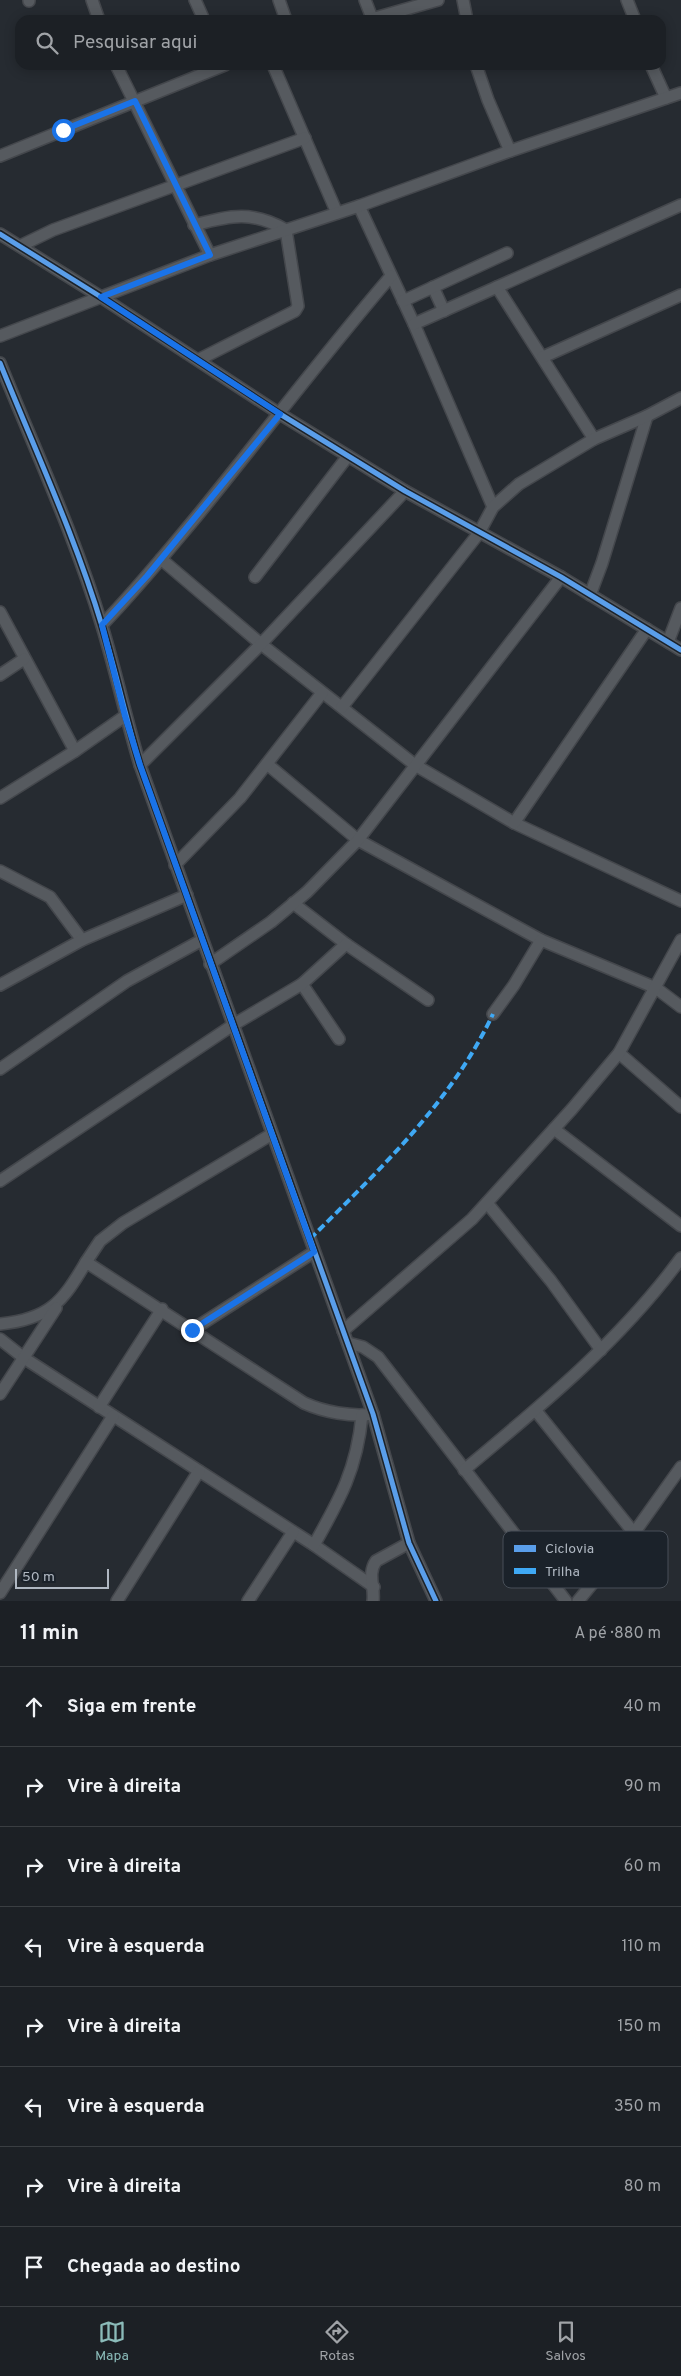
<!DOCTYPE html>
<html lang="pt">
<head>
<meta charset="utf-8">
<style>
	body { margin:0; font-family:Overpass,sans-serif; background:#292d32; color:#f1f3f6 }
	.scale { position:absolute; left:15px; bottom:12px; width:94px; box-sizing:border-box; padding-left:5px; border:2px solid #b0b8c2; border-top:0; font-size:14px; line-height:18px; white-space:nowrap; color:#b0b8c2; -webkit-text-stroke:4px #1b222a; paint-order:stroke }
	.stop { position:absolute; width:15px; height:15px; margin:-11px; border:4px solid #1a73e8; border-radius:50%; background:#fff }
	.stop.end { background:#1a73e8; border-color:#fff; box-shadow:0 1px 5px #0008 }
	.list { margin:0; padding:0; list-style:none }
	h2 { display:flex; justify-content:space-between; align-items:center; height:65px; margin:0; padding:0 20px; font-size:21px }
	h2 small { font-size:16px; font-weight:400; color:#a0a3a7 }
	.list li { display:grid; grid-template-columns:32px 1fr auto; gap:15px; align-items:center; box-sizing:border-box; height:80px; padding:0 20px; border-top:1px solid #3a3e42 }
	.list b { display:block; font-size:19px; white-space:nowrap }
	.list em { font-size:16px; font-style:normal; color:#a0a3a7 }
	.icon { flex:none; width:28px; height:28px; fill:none; stroke:currentColor; stroke-width:2; stroke-linecap:round; stroke-linejoin:round }
	.map { position:relative; flex:none; width:681px; height:1601px; overflow:hidden }
	.search { position:absolute; background:#1c2025; box-shadow:0 2px 12px #0003; left:15px; right:15px; top:15px; height:55px; display:flex; align-items:center; gap:12px; box-sizing:border-box; padding:0 18px; border-radius:15px; color:#a0a3a7; font-size:19px }
	.sheet { height:705px; background:#1c2025 }
	nav { display:flex; justify-content:space-around; align-items:center; box-sizing:border-box; height:70px; border-top:1px solid #3a3e42; background:#1c2025; font-size:14px; color:#a0a3a7 }
	nav a { display:grid; justify-items:center; gap:2px }
	nav .on { color:#8bbbb9 }
	.map>svg:first-child { display:block }
	.lines { fill:none; stroke-linecap:round; stroke-linejoin:round }
	.minor-casing { stroke:#44474c; stroke-width:14 }
	.minor { stroke:#565a5f; stroke-width:11 }
	.quiet { stroke:#3fa9f5; stroke-width:4; stroke-dasharray:8 4; stroke-linecap:butt }
	.cycleway-casing { stroke:#1b222a; stroke-width:8 }
	.cycleway { stroke:#5a9eea; stroke-width:5 }
	.route { stroke:#1a73e8; stroke-width:6 }
	.key { fill:#1b222a; stroke:#484f58; stroke-width:1 }
	.key-label { font-size:14px; fill:#b0b8c2 }
</style>
</head>
<body>
<div class="map">
<svg width="681" height="1601" viewBox="0 0 681 1601">
	<rect width="100%" height="100%" fill="#262b31"/>
	<g class="lines">
		<g class="minor-casing">
			<g id="minor">
				<path d="M29,0V1"/>
				<path d="M92,0L99,20"/>
				<path d="M195,0L204,20"/>
				<path d="M279,0L286,20"/>
				<path d="M365,0L372,18"/>
				<path d="M463,0L467,20"/>
				<path d="M627,0L635,20"/>
				<path d="M368,20L438,0"/>
				<path d="M116,65L210,255"/>
				<path d="M273,65L337,213"/>
				<path d="M476,65L488,100L510,151"/>
				<path d="M651,65L666,98"/>
				<path d="M0,156L225,65"/>
				<path d="M359,206L414,324L493,507"/>
				<path d="M194,225C230,216 252,210 286,230L298,306L295,311L198,360"/>
				<path d="M0,234L101,297L280,414L405,491L561,577L681,650"/>
				<path d="M20,246L53,230L305,138"/>
				<path d="M433,287L444,311"/>
				<path d="M497,287L594,439"/>
				<path d="M403,301L507,253"/>
				<path d="M414,324L681,205"/>
				<path d="M0,336L210,255L359,206L510,151L681,93"/>
				<path d="M543,357L681,295"/>
				<path d="M0,363C35,450 75,536 102,626C116,672 126,719 140,765L373,1414L409,1543L436,1601"/>
				<path d="M161,559L261,644L415,765L514,823L681,901"/>
				<path d="M255,577L348,456"/>
				<path d="M590,595L602,563L647,416"/>
				<path d="M0,612L75,751"/>
				<path d="M102,625C136,590 166,553 197,516C262,436 324,354 391,276"/>
				<path d="M668,642L681,608"/>
				<path d="M0,675L24,659"/>
				<path d="M342,707L479,533L493,507L519,484L594,439L647,416L681,398"/>
				<path d="M267,764L358,840L541,940L656,988L681,1007"/>
				<path d="M140,765L261,644L405,491"/>
				<path d="M0,798L75,751L125,716"/>
				<path d="M514,823L647,629"/>
				<path d="M175,865L240,798L322,693"/>
				<path d="M0,871L50,897L82,940"/>
				<path d="M293,903L346,944L428,1000"/>
				<path d="M210,964L271,922L307,892L358,840L561,577"/>
				<path d="M302,984L339,1039"/>
				<path d="M0,985L82,940L187,895"/>
				<path d="M493,1014L514,985L541,940"/>
				<path d="M619,1053L681,1107"/>
				<path d="M0,1069L127,981L202,940"/>
				<path d="M554,1129L681,1226"/>
				<path d="M0,1181L233,1025L302,984L346,944"/>
				<path d="M487,1203L551,1281L601,1350"/>
				<path d="M86,1262L100,1241L123,1223L272,1134"/>
				<path d="M0,1324C49,1319 62,1303 86,1262L304,1403C324,1412 351,1417 373,1414"/>
				<path d="M192,1330L314,1252"/>
				<path d="M343,1331L472,1219L572,1109L619,1053L681,940"/>
				<path d="M0,1339L24,1358L314,1545L374,1587"/>
				<path d="M348,1343L363,1347L378,1357L566,1601"/>
				<path d="M0,1394L56,1308"/>
				<path d="M99,1407L162,1309"/>
				<path d="M536,1411L634,1533"/>
				<path d="M464,1470C542,1405 621,1340 681,1258"/>
				<path d="M314,1545C340,1499 357,1469 362,1415"/>
				<path d="M0,1593L113,1416"/>
				<path d="M117,1601L199,1471"/>
				<path d="M248,1601L293,1532"/>
				<path d="M373,1601C375,1587 367,1574 376,1561L409,1543"/>
				<path d="M578,1601L634,1533L681,1467"/>
			</g>
		</g>
		<use href="#minor" class="minor"/>
		<path class="quiet" d="M310,1239C379,1170 451,1103 493,1014"/>
		<g class="cycleway-casing">
			<g id="cycleway">
				<path d="M0,234L101,297L280,414L405,491L561,577L681,650"/>
				<path d="M0,363C35,450 75,536 102,626C116,672 126,719 140,765L373,1414L409,1543L436,1601"/>
			</g>
		</g>
		<use href="#cycleway" class="cycleway"/>
	</g>
	<g class="lines">
		<path class="route" d="M63,130L135,101L210,255L101,297L280,414L147,576L102,625L125,716L140,765L314,1252L192,1330"/>
	</g>
	<rect x="503" y="1531" width="165" height="57" rx="8" class="key"/>
	<rect x="514" y="1545" width="22" height="7" fill="#5a9eea"/>
	<rect x="514" y="1568" width="22" height="6" fill="#3fa9f5"/>
	<g class="key-label">
		<text x="545" y="1553">Ciclovia</text>
		<text x="545" y="1576">Trilha</text>
	</g>
</svg>
<div class="scale">50 m</div>
<div class="stop" style="left:63px;top:130px"></div>
<div class="stop end" style="left:192px;top:1330px"></div>
<div class="search"><svg class="icon" aria-label="search" viewBox="0 0 24 24"><circle cx="10" cy="10" r="6"/><path d="M15 15l6 6"/></svg>Pesquisar aqui</div>
</div>
<section class="sheet">
<h2>11 min<small>A pé · 880 m</small></h2>
<ul class="list">
<li><svg class="icon" aria-label="ahead" viewBox="0 0 24 24"><path d="M12 20V5M6 11l6-6 6 6"/></svg><div><b>Siga em frente</b></div><em>40 m</em></li>
<li><svg class="icon" aria-label="right" viewBox="0 0 24 24"><path d="M7 20v-9h11M14 6l5 5-5 5"/></svg><div><b>Vire à direita</b></div><em>90 m</em></li>
<li><svg class="icon" aria-label="right" viewBox="0 0 24 24"><path d="M7 20v-9h11M14 6l5 5-5 5"/></svg><div><b>Vire à direita</b></div><em>60 m</em></li>
<li><svg class="icon" aria-label="left" viewBox="0 0 24 24"><path d="M17 20v-9H6M10 6l-5 5 5 5"/></svg><div><b>Vire à esquerda</b></div><em>110 m</em></li>
<li><svg class="icon" aria-label="right" viewBox="0 0 24 24"><path d="M7 20v-9h11M14 6l5 5-5 5"/></svg><div><b>Vire à direita</b></div><em>150 m</em></li>
<li><svg class="icon" aria-label="left" viewBox="0 0 24 24"><path d="M17 20v-9H6M10 6l-5 5 5 5"/></svg><div><b>Vire à esquerda</b></div><em>350 m</em></li>
<li><svg class="icon" aria-label="right" viewBox="0 0 24 24"><path d="M7 20v-9h11M14 6l5 5-5 5"/></svg><div><b>Vire à direita</b></div><em>80 m</em></li>
<li><svg class="icon" aria-label="arrive" viewBox="0 0 24 24"><path d="M6 21V4h12l-3 4 3 4H6"/></svg><div><b>Chegada ao destino</b></div></li>
</ul>
</section>
<nav>
<a class="on"><svg class="icon" aria-label="map" viewBox="0 0 24 24"><path d="M3 6l6-2 6 2 6-2v14l-6 2-6-2-6 2zM9 4v14M15 6v14"/></svg>Mapa</a>
<a><svg class="icon" aria-label="directions" viewBox="0 0 24 24"><path d="M12 3l9 9-9 9-9-9zM9 14v-3h6M13 9l2 2-2 2"/></svg>Rotas</a>
<a><svg class="icon" aria-label="saved" viewBox="0 0 24 24"><path d="M7 4h10v16l-5-4-5 4z"/></svg>Salvos</a>
</nav>
</body>
</html>
